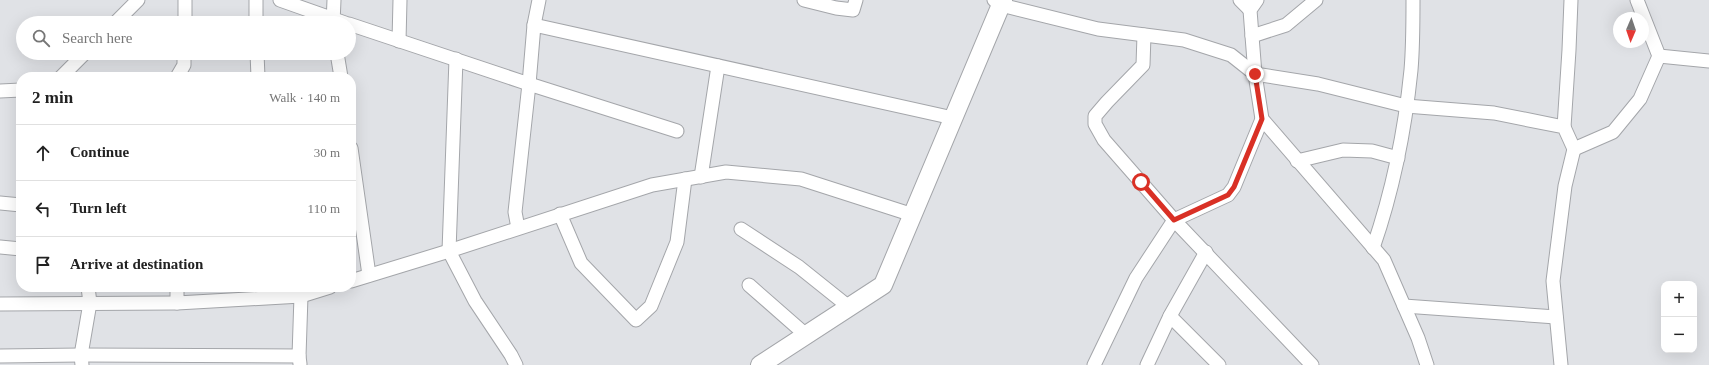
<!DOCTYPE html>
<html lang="en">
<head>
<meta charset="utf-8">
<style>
	body { margin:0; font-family:Georgia,serif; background:#f6f6f6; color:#222 }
	.controls { position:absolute; right:12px; bottom:12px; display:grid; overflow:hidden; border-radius:8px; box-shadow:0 4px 16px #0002 }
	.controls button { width:36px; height:36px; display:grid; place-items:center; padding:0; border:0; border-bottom:1px solid #e0e0e0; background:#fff; color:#222; font:20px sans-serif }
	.compass { position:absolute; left:1613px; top:12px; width:36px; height:36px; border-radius:50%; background:#fff; box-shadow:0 4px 16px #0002; rotate:182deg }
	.stop { position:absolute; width:12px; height:12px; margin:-9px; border:3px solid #d93025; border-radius:50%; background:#fff }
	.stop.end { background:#d93025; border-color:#fff; box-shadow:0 1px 4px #0008 }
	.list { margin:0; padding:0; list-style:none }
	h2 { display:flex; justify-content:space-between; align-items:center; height:52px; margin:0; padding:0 16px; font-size:17px }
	h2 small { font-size:13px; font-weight:400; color:#767676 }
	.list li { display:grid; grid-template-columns:26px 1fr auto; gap:12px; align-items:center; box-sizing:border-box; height:56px; padding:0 16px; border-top:1px solid #e0e0e0 }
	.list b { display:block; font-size:15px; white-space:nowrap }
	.list em { font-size:13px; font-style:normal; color:#767676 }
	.icon { flex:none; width:22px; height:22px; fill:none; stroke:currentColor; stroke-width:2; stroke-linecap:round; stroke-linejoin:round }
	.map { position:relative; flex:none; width:1709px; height:365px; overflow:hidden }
	.search { position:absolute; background:#fff; box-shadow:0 4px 16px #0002; left:16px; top:16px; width:340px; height:44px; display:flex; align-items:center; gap:10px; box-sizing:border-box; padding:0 14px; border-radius:22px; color:#767676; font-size:15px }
	.panel { position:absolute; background:#fff; box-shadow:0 4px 16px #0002; left:16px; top:72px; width:340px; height:220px; border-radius:16px }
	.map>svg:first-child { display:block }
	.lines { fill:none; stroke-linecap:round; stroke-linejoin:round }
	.street-casing { stroke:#a4a6aa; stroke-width:15 }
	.secondary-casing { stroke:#a4a6aa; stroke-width:20 }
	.street { stroke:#fff; stroke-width:13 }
	.secondary { stroke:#fff; stroke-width:18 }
	.route { stroke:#d93025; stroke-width:5 }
</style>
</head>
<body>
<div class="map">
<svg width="1709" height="365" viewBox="0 0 1709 365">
	<rect width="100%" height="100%" fill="#e0e2e6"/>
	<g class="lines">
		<g class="street-casing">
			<g id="street">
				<path d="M256,0V23"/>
				<path d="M280,0L345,23"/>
				<path d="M804,0L836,8L853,10L856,0"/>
				<path d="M994,0L1001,5L1098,29L1184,40L1231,55L1255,74L1318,84L1406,106L1494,113L1564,127L1574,149L1613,132L1640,99L1659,56"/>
				<path d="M1240,0L1250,10"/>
				<path d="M1316,0L1286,25L1252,36L1255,74L1262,119L1384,260L1418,338L1427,365"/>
				<path d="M1637,0L1659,56L1709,61"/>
				<path d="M115,23L138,0"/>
				<path d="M185,23V0"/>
				<path d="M333,23L334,0"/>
				<path d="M349,24L529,84L534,25L953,118"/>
				<path d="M534,25L539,0"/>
				<path d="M1144,35L1143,65L1107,102L1095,116V124L1104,140L1174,220L1312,365"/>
				<path d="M1252,36L1250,10L1257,0"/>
				<path d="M399,41L400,0"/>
				<path d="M257,53L258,77"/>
				<path d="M337,53L341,77"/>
				<path d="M456,59L449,251L475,301L511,355L516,365"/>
				<path d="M61,77L85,53"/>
				<path d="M177,77L184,65V53"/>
				<path d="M0,91L21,90"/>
				<path d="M1564,127L1569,50L1571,0"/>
				<path d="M351,148L369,275"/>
				<path d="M1297,161L1343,150L1372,151L1398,158"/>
				<path d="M701,177L718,66"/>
				<path d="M0,203L21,205"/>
				<path d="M560,214L581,263L636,320L651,306L677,242L685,179"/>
				<path d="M518,228L515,212L529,84L677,131"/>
				<path d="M741,229L799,267L849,307"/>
				<path d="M0,247L21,249"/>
				<path d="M1373,248C1393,190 1405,130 1411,70C1413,47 1413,23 1413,0"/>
				<path d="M351,281L449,251L652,185L726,172L801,179L913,215"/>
				<path d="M749,285L806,335"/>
				<path d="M177,287V303L301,296L330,287"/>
				<path d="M0,304L177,303"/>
				<path d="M1404,306L1556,317"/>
				<path d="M1170,316L1219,365"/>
				<path d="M0,356L81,355L299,356"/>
				<path d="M300,364L299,356L301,296"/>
				<path d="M82,365L81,355L90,303L88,287"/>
				<path d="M1094,365L1136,278L1174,220L1228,195L1234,187L1262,119"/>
				<path d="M1147,365L1170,316L1206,252"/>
				<path d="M1561,365L1553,281L1565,186L1574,149"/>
			</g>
		</g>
		<g class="secondary-casing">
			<path id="secondary" d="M760,365L883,285L1003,0"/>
		</g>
		<use href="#street" class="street"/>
		<use href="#secondary" class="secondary"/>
	</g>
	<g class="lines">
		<path class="route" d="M1141,182L1174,220L1228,195L1234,187L1262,119L1255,74"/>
	</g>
</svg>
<div class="controls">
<button>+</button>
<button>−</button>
</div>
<svg class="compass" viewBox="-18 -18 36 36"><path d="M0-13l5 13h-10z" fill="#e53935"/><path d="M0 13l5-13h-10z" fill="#767676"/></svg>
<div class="stop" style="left:1141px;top:182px"></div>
<div class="stop end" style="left:1255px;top:74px"></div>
<div class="search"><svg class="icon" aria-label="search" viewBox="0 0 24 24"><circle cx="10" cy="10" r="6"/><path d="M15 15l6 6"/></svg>Search here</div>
<section class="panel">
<h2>2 min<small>Walk · 140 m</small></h2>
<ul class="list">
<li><svg class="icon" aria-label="ahead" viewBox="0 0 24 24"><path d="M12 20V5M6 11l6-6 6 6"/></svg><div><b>Continue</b></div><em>30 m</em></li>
<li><svg class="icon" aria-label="left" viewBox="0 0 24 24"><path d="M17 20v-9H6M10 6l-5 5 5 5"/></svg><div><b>Turn left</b></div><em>110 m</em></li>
<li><svg class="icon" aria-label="arrive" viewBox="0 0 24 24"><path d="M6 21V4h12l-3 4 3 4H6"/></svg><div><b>Arrive at destination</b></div></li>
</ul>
</section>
</div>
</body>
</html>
